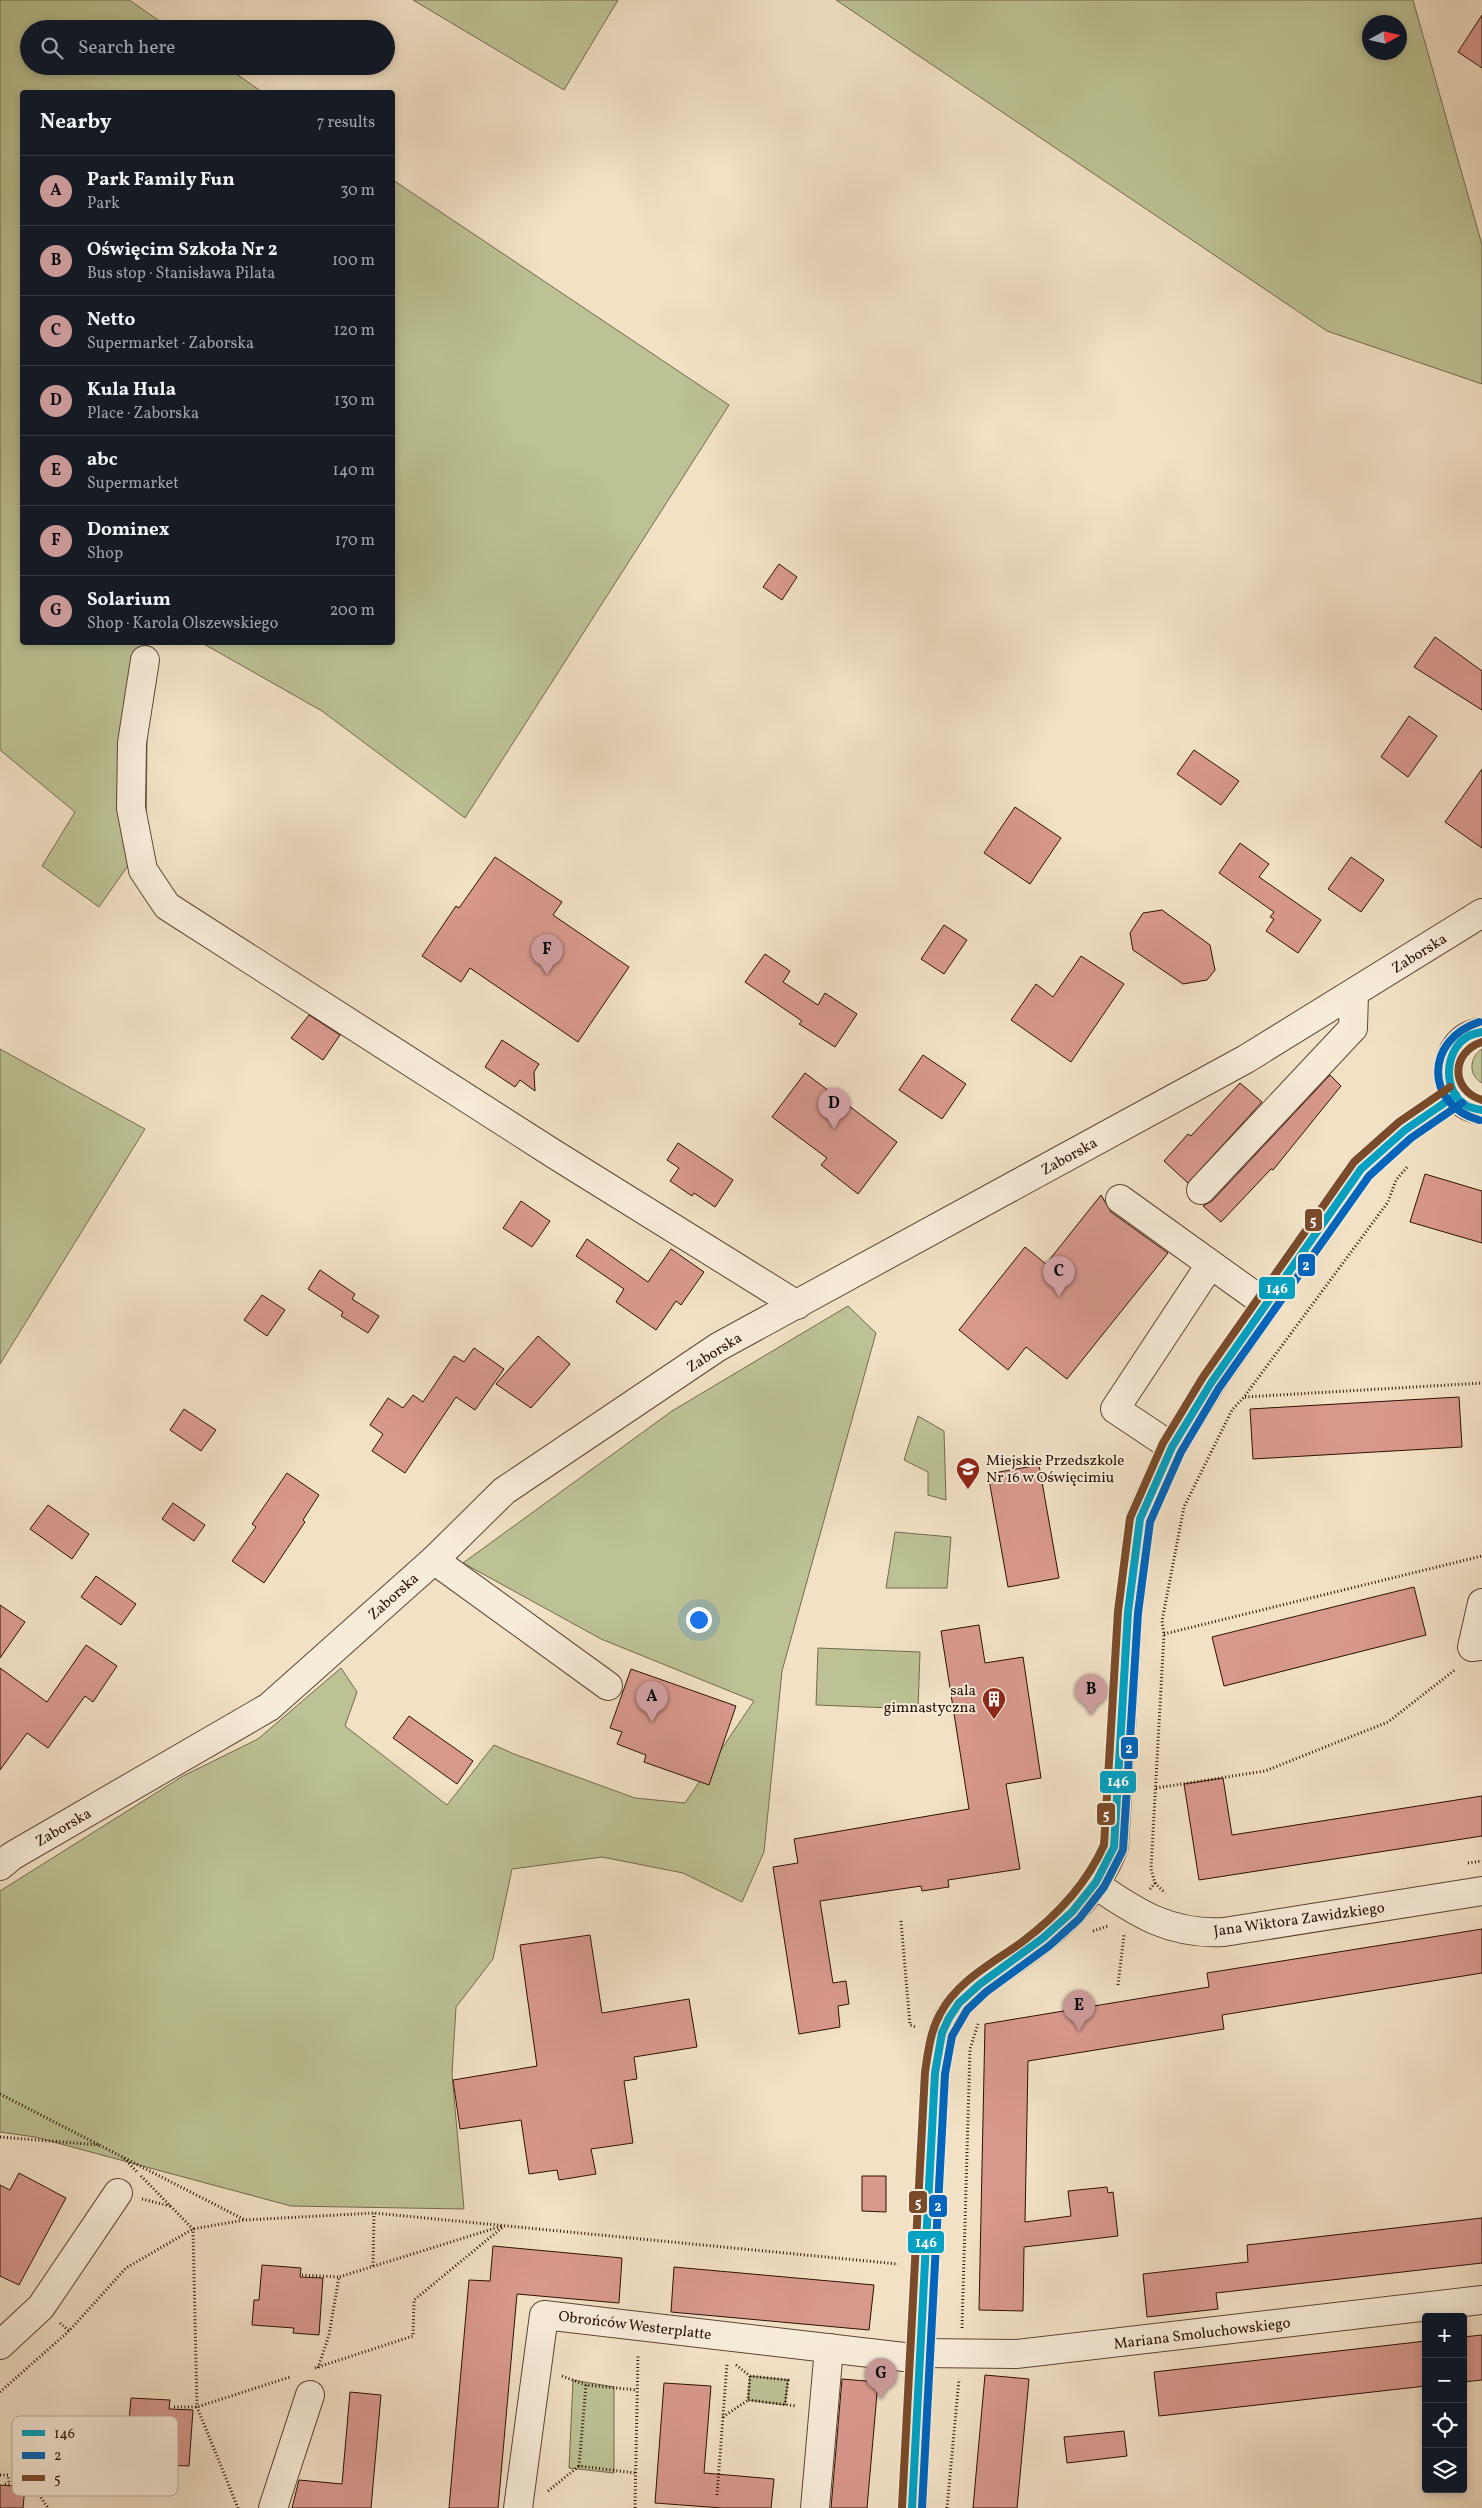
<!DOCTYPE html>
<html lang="en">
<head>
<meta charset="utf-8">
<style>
	body { margin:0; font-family:Vollkorn,serif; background:#20242c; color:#f1f3f6 }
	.controls { position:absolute; right:15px; bottom:15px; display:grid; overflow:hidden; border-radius:5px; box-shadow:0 2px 8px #0003 }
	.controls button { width:45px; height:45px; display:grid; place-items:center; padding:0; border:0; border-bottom:1px solid #363941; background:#171b24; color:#f1f3f6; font:25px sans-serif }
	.compass { position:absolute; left:1362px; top:15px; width:45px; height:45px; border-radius:50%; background:#171b24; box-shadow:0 2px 8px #0003; rotate:82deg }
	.you { position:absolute; left:698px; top:1619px; width:18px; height:18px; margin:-12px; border:4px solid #fff; border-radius:50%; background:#1a73e8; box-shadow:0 0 0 8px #1a73e833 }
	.badge { display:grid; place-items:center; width:32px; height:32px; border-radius:50%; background:#c59692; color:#111; font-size:16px; font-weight:700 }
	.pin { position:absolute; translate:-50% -41px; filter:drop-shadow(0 1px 2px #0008) }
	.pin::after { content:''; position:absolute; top:26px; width:18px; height:15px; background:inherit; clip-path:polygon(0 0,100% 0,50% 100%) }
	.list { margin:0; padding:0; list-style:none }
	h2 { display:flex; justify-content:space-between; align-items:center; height:65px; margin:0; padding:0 20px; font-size:21px }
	h2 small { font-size:16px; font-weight:400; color:#9ea1a6 }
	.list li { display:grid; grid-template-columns:32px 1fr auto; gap:15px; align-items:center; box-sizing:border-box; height:70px; padding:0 20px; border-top:1px solid #363941 }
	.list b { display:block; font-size:19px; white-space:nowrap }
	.list p { margin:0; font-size:16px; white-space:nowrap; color:#9ea1a6 }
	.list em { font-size:16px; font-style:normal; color:#9ea1a6 }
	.icon { flex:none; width:28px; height:28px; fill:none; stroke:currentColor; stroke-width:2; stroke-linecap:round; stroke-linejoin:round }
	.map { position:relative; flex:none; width:1482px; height:2508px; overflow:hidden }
	.search { position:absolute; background:#171b24; box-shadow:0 2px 8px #0003; left:20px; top:20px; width:375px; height:55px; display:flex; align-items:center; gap:12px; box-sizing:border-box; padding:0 18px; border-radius:28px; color:#9ea1a6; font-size:19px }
	.panel { position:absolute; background:#171b24; box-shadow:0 2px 8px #0003; left:20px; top:90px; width:375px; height:555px; border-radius:5px }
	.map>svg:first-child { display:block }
	.green { fill:#bcc294; stroke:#74694c; fill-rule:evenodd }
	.building { fill:#d8998d; stroke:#2d1004 }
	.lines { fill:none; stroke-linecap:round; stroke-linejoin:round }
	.minor-casing { stroke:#5e4434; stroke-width:30 }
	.path { stroke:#2d1004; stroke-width:3; stroke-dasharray:1 2.5; stroke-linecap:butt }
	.minor { stroke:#f7ecd9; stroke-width:28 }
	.bus-1-casing { stroke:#f7ecd9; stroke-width:11 }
	.bus-2-casing { stroke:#f7ecd9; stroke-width:11 }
	.bus-3-casing { stroke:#f7ecd9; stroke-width:11 }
	.bus-1 { stroke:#02a1c4; stroke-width:8 }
	.bus-2 { stroke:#0065bd; stroke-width:8 }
	.bus-3 { stroke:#7a4b2a; stroke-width:8 }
	.labels { text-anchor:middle; stroke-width:4; stroke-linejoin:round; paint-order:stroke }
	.street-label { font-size:15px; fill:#2d1004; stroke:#f7ecd9 }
	.poi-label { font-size:15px; fill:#2d1004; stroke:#f7ecd9; text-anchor:start }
	.key { fill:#f7ecd9; stroke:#baaa99; stroke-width:1 }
	.key-label { font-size:14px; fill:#2d1004 }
	.line-badge { stroke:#f7ecd9; stroke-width:2 }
	.badge-label { font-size:14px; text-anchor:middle; font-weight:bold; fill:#fff }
</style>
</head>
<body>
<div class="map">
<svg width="1482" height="2508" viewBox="0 0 1482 2508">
	<rect width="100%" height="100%" fill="#f2e1c5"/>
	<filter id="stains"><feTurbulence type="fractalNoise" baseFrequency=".004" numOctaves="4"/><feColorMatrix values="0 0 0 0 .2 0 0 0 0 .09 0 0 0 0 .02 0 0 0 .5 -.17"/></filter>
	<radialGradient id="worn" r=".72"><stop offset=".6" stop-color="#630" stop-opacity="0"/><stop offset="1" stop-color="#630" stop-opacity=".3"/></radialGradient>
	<g class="green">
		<path d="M0,0H129L171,29H29V66H225L262,92H22V642L148,643L146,840L99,907L42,866L75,812L0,750Z"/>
		<path d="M413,0H618L564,90Z"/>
		<path d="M836,0H1413L1482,245V384L1327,331ZM1370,22H1400V52H1370Z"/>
		<path d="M393,180L729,405L465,818L322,711L202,643L392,642Z"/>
		<path d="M0,1049L145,1129L0,1364Z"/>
		<path d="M1482,1049V1083C1468,1075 1469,1058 1482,1049Z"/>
		<path d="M848,1306L876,1333L782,1671L764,1852L742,1902L683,1873L602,1857L512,1869L493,1959L456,2007L452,2074L464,2209L291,2206L35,2137L0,2132V1891L183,1776L258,1739L341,1668L357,1692L345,1726L447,1805L494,1745L514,1754L635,1798L685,1803L754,1701L601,1639L463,1563L672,1411Z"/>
		<path d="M918,1416L944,1431L946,1500L928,1495V1472L904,1460Z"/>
		<path d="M895,1532L951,1537L947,1588H886Z"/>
		<path d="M818,1648L920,1652L918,1709L816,1705Z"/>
		<path d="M750,2376L788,2380L785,2405L748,2400Z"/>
		<path d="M573,2380L614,2387V2473L569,2468Z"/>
	</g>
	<g class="building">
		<path d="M1482,15V68L1458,52Z"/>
		<path d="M779,564L797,577L782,600L763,587Z"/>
		<path d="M1435,637L1482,671V710L1414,667Z"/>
		<path d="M1409,716L1437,736L1408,777L1381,757Z"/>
		<path d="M1194,750L1239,781L1221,805L1177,774Z"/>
		<path d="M1482,769V848L1445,822Z"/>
		<path d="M1015,807L1061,838L1030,884L984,853Z"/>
		<path d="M1240,843L1269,864L1259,877L1321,920L1298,953L1266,931L1274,919L1270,917L1274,912L1219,873Z"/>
		<path d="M495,857L562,902L553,915L629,967L578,1042L470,968L461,982L422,956L456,906L459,908Z"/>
		<path d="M1351,857L1384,880L1361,912L1328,889Z"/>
		<path d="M1162,910L1210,945L1215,970L1207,980L1183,984L1133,950L1130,933L1143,913Z"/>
		<path d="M944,925L967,940L944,974L921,959Z"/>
		<path d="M765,954L790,971L783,982L818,1005L825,993L857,1014L835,1047L799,1024L802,1021L745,982Z"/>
		<path d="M1081,956L1124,984L1071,1062L1011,1020L1036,984L1053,997Z"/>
		<path d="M309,1015L340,1035L323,1060L291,1038Z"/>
		<path d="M502,1040L539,1064L534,1072L535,1091L520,1080L515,1087L485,1067Z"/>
		<path d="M923,1055L966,1084L942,1119L899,1090Z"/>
		<path d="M805,1073L897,1142L858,1194L821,1165L827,1158L772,1117Z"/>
		<path d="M1330,1075L1341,1086L1273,1170L1271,1169L1221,1222L1203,1206L1212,1201Z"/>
		<path d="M1240,1083L1262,1102L1188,1183L1164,1161L1188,1134L1191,1136Z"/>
		<path d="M678,1143L733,1180L715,1207L694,1193L692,1196L670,1181L679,1168L667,1160Z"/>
		<path d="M1425,1174L1482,1191V1243L1410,1222Z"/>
		<path d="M1101,1195L1111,1212L1168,1253L1067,1379L1026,1347L1008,1370L959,1330L1025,1247L1046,1264Z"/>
		<path d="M521,1201L550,1221L532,1247L503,1228Z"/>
		<path d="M587,1239L648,1282L671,1249L704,1272L681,1305L676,1301L656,1330L616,1302L624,1289L576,1256Z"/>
		<path d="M320,1270L355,1294L352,1299L379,1316L368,1333L341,1316L343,1312L308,1289Z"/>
		<path d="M262,1295L285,1310L267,1336L244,1320Z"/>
		<path d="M538,1336L570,1364L531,1408L496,1384Z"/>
		<path d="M474,1348L504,1369L475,1410L456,1397L405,1473L372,1451L383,1434L370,1425L388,1398L403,1408L413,1395L423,1402L454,1356L464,1362Z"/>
		<path d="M1459,1397L1462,1447L1253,1459L1250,1409Z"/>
		<path d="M184,1409L216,1430L201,1451L170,1430Z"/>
		<path d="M1039,1465L1059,1578L1008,1587L988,1474Z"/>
		<path d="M287,1473L319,1495L303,1520L305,1522L264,1583L232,1561L256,1527L252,1524Z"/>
		<path d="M173,1503L205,1525L194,1541L162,1519Z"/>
		<path d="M48,1505L89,1534L72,1559L30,1529Z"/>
		<path d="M96,1576L136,1604L121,1625L81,1597Z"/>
		<path d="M1414,1587L1426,1635L1224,1686L1212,1637Z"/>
		<path d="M0,1605L25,1622L0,1658Z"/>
		<path d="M979,1625L985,1663L1023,1657L1041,1778L1006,1784L1020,1869L948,1880L949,1887L922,1891L921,1886L820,1901L833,1983L846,1981L849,2004L838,2006L840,2027L799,2034L773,1867L798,1863L794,1839L969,1809L941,1631Z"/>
		<path d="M86,1645L117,1666L93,1702L85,1696L48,1748L27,1733L0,1770V1668L47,1702Z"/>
		<path d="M631,1669L736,1706L709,1785L644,1762L646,1755L617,1744L622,1732L610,1728Z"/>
		<path d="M409,1716L473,1761L457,1784L393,1738Z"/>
		<path d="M1223,1778L1232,1835L1482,1796V1836L1199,1880L1184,1784Z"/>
		<path d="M1482,1929V1973L1222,2015L1224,2029L1028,2061L1025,2222L1071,2216L1068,2191L1107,2187L1108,2193L1113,2192L1118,2236L1024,2247L1023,2311L979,2310L985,2024L1209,1987L1207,1973Z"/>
		<path d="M590,1935L602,2013L689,1999L697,2047L634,2057L637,2079L624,2081L633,2143L591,2149L596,2174L559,2180L557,2170L529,2174L521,2120L460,2129L453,2080L537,2066L520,1945Z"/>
		<path d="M19,2173L66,2198L19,2285L0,2276V2185L10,2190Z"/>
		<path d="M862,2176H886V2212L862,2211Z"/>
		<path d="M1482,2218V2263L1216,2293L1218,2309L1147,2317L1143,2274L1248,2262L1247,2245Z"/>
		<path d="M493,2246L622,2258L619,2303L517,2294L498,2508H449L469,2280L490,2281Z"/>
		<path d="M262,2265L301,2268L300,2277L323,2278L319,2335L293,2333L294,2328L252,2325L254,2300H259Z"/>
		<path d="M674,2267L874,2285L869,2330L671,2312Z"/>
		<path d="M1482,2335V2380L1463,2382V2337Z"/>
		<path d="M1426,2341V2386L1159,2416L1154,2372Z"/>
		<path d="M985,2375L1029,2379L1017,2508H973Z"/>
		<path d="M842,2379L878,2382L867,2508H831Z"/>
		<path d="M664,2383L711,2386L704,2473L774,2479L771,2508H722L655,2503Z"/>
		<path d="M350,2392L381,2395L371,2508H292L299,2480L342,2484Z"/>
		<path d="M131,2398L170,2400L169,2409L193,2410L189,2466L164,2465V2460L121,2457L123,2432H128Z"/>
		<path d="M1124,2431L1127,2456L1067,2463L1064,2437Z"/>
		<path d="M0,2485L25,2487L23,2508H0Z"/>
	</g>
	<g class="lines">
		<g class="minor-casing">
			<g id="minor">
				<path d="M145,660L132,743L131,808L143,870L167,906L554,1154L797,1305"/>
				<path d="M1482,1032C1438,1037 1437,1106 1482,1110"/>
				<path d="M1201,1190L1353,1028L1354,993"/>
				<path d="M1120,1199L1266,1304"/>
				<path d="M1172,1447L1115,1409L1210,1265"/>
				<path d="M434,1560L608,1686"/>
				<path d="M1482,1603L1472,1647L1482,1646"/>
				<path d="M0,1866L12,1856L269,1707L434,1560L504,1491L718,1347L1246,1059L1482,913"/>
				<path d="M1096,1885C1138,1914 1171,1935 1224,1932L1482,1891"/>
				<path d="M0,2345L41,2307L118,2193"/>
				<path d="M921,2353L1016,2354L1482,2300"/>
				<path d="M273,2508L310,2395"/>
				<path d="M518,2508L544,2315L921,2359"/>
				<path d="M815,2508L829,2348"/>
				<path d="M912,2508L935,2073C938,2051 940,2030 953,2011C968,1990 990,1977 1011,1962C1056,1931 1094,1898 1114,1847L1128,1612L1140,1519L1172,1447L1211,1383L1361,1169L1405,1130L1456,1095"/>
			</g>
		</g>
		<g class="path">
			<path d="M1245,1397L1482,1383"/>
			<path d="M1164,1634L1482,1556"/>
			<path d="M1156,1788L1265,1771L1388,1722L1456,1669"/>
			<path d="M1468,1863L1482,1861"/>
			<path d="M1155,1883L1165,1893"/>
			<path d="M1150,1889L1155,1883L1151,1869L1164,1634L1162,1621L1184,1507L1232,1410L1244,1397L1388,1202L1396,1180L1408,1166"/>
			<path d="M901,1921L910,2025L916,2027"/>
			<path d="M1093,1931L1108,1926"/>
			<path d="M1118,1985L1124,1935"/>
			<path d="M0,2094L245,2220L374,2213L898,2264"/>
			<path d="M0,2137L99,2145"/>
			<path d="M124,2158L137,2172"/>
			<path d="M141,2176L193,2229L197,2407L238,2508"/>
			<path d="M142,2199L170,2206"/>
			<path d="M373,2266L374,2213"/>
			<path d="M302,2275L339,2277"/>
			<path d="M60,2323L69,2331"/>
			<path d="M962,2328L970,2049L978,2024"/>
			<path d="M736,2365L750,2376L788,2380L785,2405"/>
			<path d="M315,2368L413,2336L414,2300L504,2226"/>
			<path d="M318,2368L329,2335L339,2277L502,2226"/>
			<path d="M562,2376L586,2385L637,2390"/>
			<path d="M750,2376L748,2400L797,2406"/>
			<path d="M586,2385L579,2466L635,2473"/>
			<path d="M0,2392L69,2331L126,2268L193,2229L244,2220"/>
			<path d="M174,2407H197L290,2377"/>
			<path d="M723,2417L748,2400"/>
			<path d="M0,2475H8L9,2484"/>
			<path d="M5,2484L33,2486L48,2508"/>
			<path d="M548,2491L579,2466"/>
			<path d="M717,2495L727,2364"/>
			<path d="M635,2508L638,2354"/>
			<path d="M947,2508L959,2379"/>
		</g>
		<use href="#minor" class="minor"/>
		<g class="bus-1-casing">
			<g id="bus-1">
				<path d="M1482,1032C1477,1033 1471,1034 1467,1037C1444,1051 1442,1092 1467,1106C1471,1108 1477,1109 1482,1110"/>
				<path d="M912,2508L935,2073L942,2033L949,2018L959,2003L980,1984L1043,1938L1072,1912L1096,1882L1114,1847L1128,1612L1140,1519L1172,1447L1211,1383L1361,1169L1405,1130L1456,1095"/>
			</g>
		</g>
		<g class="bus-2-casing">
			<g id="bus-2">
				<path d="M1479,1022C1425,1040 1424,1104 1479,1120"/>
				<path d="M922,2508L945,2074L952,2036L967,2010L986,1992L1049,1946L1079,1919L1104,1887L1123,1850L1138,1613L1150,1522L1181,1452L1219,1388L1369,1176L1411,1138L1462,1103"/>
			</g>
		</g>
		<g class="bus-3-casing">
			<g id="bus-3">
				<path d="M1482,1042C1451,1052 1450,1090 1482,1100"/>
				<path d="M902,2507L925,2072C928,2053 930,2032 940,2014C957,1981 993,1963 1022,1942C1058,1915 1086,1885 1104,1845L1118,1611L1130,1518L1163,1443L1203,1377L1354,1162L1399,1122L1450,1087"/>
			</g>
		</g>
		<use href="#bus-1" class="bus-1"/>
		<use href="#bus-2" class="bus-2"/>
		<use href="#bus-3" class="bus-3"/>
	</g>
	<defs>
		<g id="school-pin" transform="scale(1.25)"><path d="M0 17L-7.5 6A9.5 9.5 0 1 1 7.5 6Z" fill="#8f2418" stroke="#f7ecd9"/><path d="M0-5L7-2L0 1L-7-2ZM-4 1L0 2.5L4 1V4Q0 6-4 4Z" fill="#fff"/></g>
		<g id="building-pin" transform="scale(1.25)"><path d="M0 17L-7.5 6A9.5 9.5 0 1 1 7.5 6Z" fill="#8f2418" stroke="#f7ecd9"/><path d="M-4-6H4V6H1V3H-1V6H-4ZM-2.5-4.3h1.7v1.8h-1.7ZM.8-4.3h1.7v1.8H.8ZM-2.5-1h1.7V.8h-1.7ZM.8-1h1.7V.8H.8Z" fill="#fff"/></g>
	</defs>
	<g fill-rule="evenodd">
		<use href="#school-pin" x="968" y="1469"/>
		<use href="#building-pin" x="994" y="1699"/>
	</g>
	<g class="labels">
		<g class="street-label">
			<text transform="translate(1419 953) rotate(-32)" y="5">Zaborska</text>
			<text transform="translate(1069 1156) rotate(-29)" y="5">Zaborska</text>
			<text transform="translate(714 1352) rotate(-32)" y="5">Zaborska</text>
			<text transform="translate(393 1596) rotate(-42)" y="5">Zaborska</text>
			<text transform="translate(63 1827) rotate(-30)" y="5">Zaborska</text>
			<text transform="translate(1299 1919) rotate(-8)" y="5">Jana Wiktora Zawidzkiego</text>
			<text transform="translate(635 2325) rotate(7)" y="5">Obrońców Westerplatte</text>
			<text transform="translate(1202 2333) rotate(-7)" y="5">Mariana Smoluchowskiego</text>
		</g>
		<g class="poi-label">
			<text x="986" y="1465">Miejskie Przedszkole<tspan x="986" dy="17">Nr 16 w Oświęcimiu</tspan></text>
			<text x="976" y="1695" text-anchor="end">sala<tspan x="976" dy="17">gimnastyczna</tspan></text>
		</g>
	</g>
	<rect x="12" y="2416" width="166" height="80" rx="8" class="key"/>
	<rect x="22" y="2430" width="23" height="6" fill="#02a1c4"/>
	<rect x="22" y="2452" width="23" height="7" fill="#0065bd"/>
	<rect x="22" y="2475" width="23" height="6" fill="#7a4b2a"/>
	<g class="key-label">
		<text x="54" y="2438">146</text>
		<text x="54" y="2460">2</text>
		<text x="54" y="2483">5</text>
	</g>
	<g class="line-badge">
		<rect x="1304" y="1208" width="19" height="24" rx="5" fill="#7a4b2a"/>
		<rect x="1297" y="1253" width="19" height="24" rx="5" fill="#0065bd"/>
		<rect x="1258" y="1276" width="38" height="24" rx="5" fill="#02a1c4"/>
		<rect x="1120" y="1736" width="19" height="24" rx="5" fill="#0065bd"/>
		<rect x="1099" y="1770" width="38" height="24" rx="5" fill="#02a1c4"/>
		<rect x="1096" y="1802" width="20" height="24" rx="5" fill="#7a4b2a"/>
		<rect x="908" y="2190" width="20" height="24" rx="5" fill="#7a4b2a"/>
		<rect x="928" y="2194" width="20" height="24" rx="5" fill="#0065bd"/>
		<rect x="907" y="2230" width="38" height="24" rx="5" fill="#02a1c4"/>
	</g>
	<g class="badge-label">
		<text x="1313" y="1225">5</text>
		<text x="1306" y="1270">2</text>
		<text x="1277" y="1293">146</text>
		<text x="1129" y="1753">2</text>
		<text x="1118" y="1786">146</text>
		<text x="1106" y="1819">5</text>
		<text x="918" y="2207">5</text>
		<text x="938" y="2211">2</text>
		<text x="926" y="2247">146</text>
	</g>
	<rect width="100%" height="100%" filter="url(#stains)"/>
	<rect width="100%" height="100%" fill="url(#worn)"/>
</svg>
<div class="controls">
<button>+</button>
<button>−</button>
<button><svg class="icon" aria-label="locate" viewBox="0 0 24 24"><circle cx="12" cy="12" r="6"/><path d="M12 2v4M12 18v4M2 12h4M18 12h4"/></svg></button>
<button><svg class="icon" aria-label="layers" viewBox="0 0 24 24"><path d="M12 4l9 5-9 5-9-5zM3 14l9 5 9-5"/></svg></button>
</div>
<svg class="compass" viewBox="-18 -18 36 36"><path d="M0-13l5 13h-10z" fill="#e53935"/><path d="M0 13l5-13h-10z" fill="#9ea1a6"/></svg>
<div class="you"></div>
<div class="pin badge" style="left:652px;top:1722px">A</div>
<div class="pin badge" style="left:1091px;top:1715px">B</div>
<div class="pin badge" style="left:1059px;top:1297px">C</div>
<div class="pin badge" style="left:834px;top:1129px">D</div>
<div class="pin badge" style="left:1079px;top:2031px">E</div>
<div class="pin badge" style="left:547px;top:975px">F</div>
<div class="pin badge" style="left:881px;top:2399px">G</div>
<div class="search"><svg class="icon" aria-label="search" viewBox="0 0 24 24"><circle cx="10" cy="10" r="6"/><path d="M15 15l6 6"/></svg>Search here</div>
<section class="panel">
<h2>Nearby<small>7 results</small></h2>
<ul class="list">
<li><span class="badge">A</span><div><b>Park Family Fun</b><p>Park</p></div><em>30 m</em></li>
<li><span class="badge">B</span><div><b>Oświęcim Szkoła Nr 2</b><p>Bus stop · Stanisława Pilata</p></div><em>100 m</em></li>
<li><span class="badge">C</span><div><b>Netto</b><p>Supermarket · Zaborska</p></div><em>120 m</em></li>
<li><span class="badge">D</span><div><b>Kula Hula</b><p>Place · Zaborska</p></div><em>130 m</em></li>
<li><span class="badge">E</span><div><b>abc</b><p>Supermarket</p></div><em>140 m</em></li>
<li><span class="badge">F</span><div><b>Dominex</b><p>Shop</p></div><em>170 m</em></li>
<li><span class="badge">G</span><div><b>Solarium</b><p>Shop · Karola Olszewskiego</p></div><em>200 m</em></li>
</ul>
</section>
</div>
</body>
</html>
